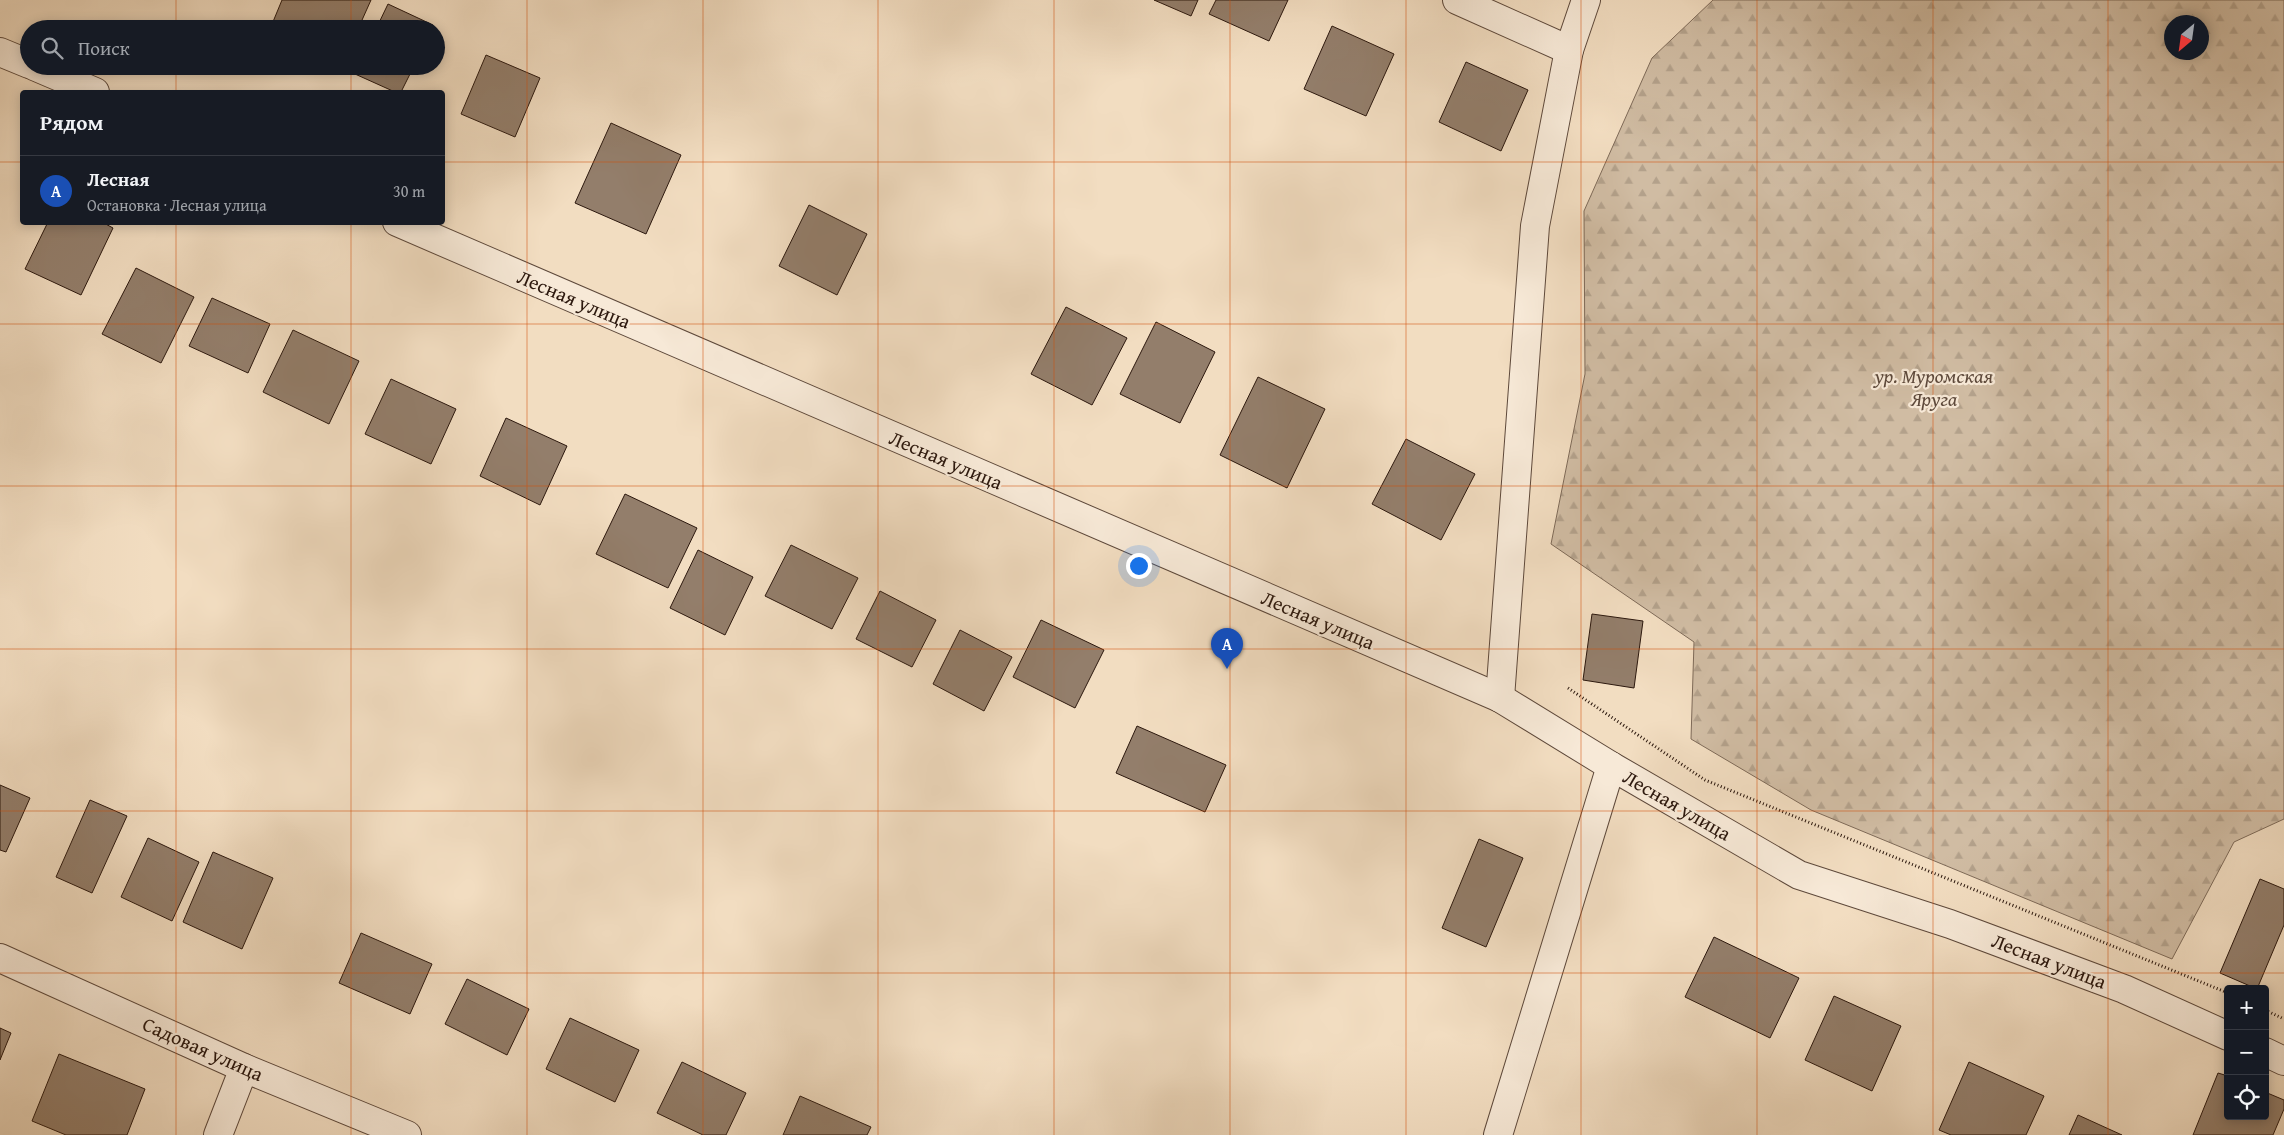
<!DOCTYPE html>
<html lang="ru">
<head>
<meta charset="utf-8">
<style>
	body { margin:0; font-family:"Gentium Book Plus",serif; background:#20242c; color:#f1f3f6 }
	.controls { position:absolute; right:15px; bottom:15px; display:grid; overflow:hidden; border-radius:5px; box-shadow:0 2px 12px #0003 }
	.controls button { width:45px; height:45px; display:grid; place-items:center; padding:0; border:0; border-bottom:1px solid #363941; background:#171b24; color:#f1f3f6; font:25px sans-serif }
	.compass { position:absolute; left:2164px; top:15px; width:45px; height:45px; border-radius:50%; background:#171b24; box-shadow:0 2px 12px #0003; rotate:209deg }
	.you { position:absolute; left:1138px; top:565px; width:18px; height:18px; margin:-12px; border:4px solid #fff; border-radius:50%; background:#1a73e8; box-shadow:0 0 0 8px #1a73e833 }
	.badge { display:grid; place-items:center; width:32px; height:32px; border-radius:50%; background:#c59692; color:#fff; font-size:16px; font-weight:700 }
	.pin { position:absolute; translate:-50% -41px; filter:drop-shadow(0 1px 2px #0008) }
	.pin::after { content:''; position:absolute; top:26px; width:18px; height:15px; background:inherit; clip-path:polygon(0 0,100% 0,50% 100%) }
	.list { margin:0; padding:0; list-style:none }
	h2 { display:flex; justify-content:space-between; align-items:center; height:65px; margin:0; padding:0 20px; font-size:21px }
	h2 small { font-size:16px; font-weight:400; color:#9ea1a6 }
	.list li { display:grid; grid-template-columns:32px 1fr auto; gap:15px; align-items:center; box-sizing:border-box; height:70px; padding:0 20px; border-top:1px solid #363941 }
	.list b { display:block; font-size:19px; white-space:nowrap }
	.list p { margin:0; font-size:16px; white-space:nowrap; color:#9ea1a6 }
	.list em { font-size:16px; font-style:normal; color:#9ea1a6 }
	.icon { flex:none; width:28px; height:28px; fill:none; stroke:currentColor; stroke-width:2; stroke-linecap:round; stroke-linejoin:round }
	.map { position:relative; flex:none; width:2284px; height:1135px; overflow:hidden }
	.search { position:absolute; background:#171b24; box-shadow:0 2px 12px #0003; left:20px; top:20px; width:425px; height:55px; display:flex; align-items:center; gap:12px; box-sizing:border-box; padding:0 18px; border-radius:28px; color:#9ea1a6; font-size:19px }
	.panel { position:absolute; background:#171b24; box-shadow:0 2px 12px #0003; left:20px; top:90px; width:425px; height:135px; border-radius:5px }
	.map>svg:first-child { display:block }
	.forest { fill:url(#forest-firs); stroke:#7e6a58; fill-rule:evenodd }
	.building { fill:#937e6b; stroke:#2c180e }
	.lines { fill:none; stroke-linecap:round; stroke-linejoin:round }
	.street-casing { stroke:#5e493b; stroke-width:30 }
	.path { stroke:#2c180e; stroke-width:3; stroke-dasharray:1 2.5; stroke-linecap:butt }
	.street { stroke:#f7e9d7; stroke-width:28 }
	.grid { fill:none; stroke:#d5520c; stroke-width:1; stroke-opacity:0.55 }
	.labels { text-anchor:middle; stroke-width:4.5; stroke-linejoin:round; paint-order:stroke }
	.street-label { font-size:20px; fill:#2c180e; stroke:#f7e9d7 }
	.park-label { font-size:20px; font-style:italic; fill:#5d493b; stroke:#f7e9d7 }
</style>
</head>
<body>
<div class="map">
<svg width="2284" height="1135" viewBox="0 0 2284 1135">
	<defs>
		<pattern id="forest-firs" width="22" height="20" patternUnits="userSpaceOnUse" patternTransform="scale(1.25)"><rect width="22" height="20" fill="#d0bca3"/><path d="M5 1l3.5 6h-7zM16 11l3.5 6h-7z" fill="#b3a18b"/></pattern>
	</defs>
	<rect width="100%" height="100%" fill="#f2ddc1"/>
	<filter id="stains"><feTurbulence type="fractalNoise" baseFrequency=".004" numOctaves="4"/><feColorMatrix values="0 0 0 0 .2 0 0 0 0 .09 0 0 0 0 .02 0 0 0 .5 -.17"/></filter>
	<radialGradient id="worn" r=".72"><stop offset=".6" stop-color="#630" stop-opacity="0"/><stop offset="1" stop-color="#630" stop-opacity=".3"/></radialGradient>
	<path class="forest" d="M1713,0H2284V819L2234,842L2172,959L1811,810L1691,739L1694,642L1551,544L1585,374L1584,211L1652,58ZM2172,22H2202V52H2172Z"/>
	<g class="building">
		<path d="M282,0H371L358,29H270Z"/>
		<path d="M1154,0H1198L1191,16Z"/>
		<path d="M1216,0H1288L1269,41L1209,14Z"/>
		<path d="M388,4L433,25L431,29H376Z"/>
		<path d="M1332,26L1394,54L1366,116L1304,89Z"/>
		<path d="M486,55L540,78L515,137L461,114Z"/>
		<path d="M1466,62L1528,90L1501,151L1439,122Z"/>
		<path d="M359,66H414L401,92H395L355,74Z"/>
		<path d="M611,123L681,155L646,234L575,203Z"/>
		<path d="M809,205L867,234L837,295L779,266Z"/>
		<path d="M48,222H102L113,228L81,295L25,269Z"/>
		<path d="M136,268L194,297L161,363L102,334Z"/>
		<path d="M212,298L270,324L248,373L189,346Z"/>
		<path d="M1066,307L1127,338L1092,405L1031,374Z"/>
		<path d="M1156,322L1215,352L1180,423L1120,394Z"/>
		<path d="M293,330L359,361L329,424L263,392Z"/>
		<path d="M1258,377L1325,409L1287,488L1220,455Z"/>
		<path d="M391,379L456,409L431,464L365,434Z"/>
		<path d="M506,418L567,446L540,505L480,476Z"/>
		<path d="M1406,439L1475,474L1441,540L1372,504Z"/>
		<path d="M625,494L697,528L668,588L596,554Z"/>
		<path d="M791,545L858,578L832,629L765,596Z"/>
		<path d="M698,550L753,577L725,635L670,608Z"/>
		<path d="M880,591L936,620L912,667L856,639Z"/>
		<path d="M1592,614L1643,621L1634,688L1583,680Z"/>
		<path d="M1041,620L1104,650L1075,708L1013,677Z"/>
		<path d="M960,630L1012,657L984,711L933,684Z"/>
		<path d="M1137,726L1226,765L1205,812L1116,773Z"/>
		<path d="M0,785L30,798L6,852L0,850Z"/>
		<path d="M90,800L127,816L92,893L56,877Z"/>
		<path d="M148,838L199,862L172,921L121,897Z"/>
		<path d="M1479,839L1523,858L1486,947L1442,928Z"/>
		<path d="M213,852L273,878L242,949L183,922Z"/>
		<path d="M2260,879L2284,889V925L2257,989L2220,973Z"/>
		<path d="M361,933L432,964L410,1014L339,983Z"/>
		<path d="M1714,937L1799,978L1770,1038L1685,997Z"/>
		<path d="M467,979L529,1009L507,1055L445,1024Z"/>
		<path d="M1834,996L1901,1026L1872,1091L1805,1060Z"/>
		<path d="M570,1018L639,1050L615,1102L546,1069Z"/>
		<path d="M0,1028L11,1033L0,1060Z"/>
		<path d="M59,1054L145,1089L127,1135H66L32,1121Z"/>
		<path d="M682,1062L746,1093L726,1135H703L657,1113Z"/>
		<path d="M1969,1062L2044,1096L2026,1135H1951L1939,1130Z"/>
		<path d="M2218,1073L2228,1076V1116H2265V1092L2284,1100V1109L2273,1135H2193Z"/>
		<path d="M800,1096L871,1127L867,1135H783Z"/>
		<path d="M2078,1115L2122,1135H2069Z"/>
	</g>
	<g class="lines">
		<g class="street-casing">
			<g id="street">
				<path d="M1457,0L1569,50"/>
				<path d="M0,52L29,64"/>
				<path d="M34,66L95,92"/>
				<path d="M397,222L1500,698L1611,766L1799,875L1950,924L2124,989L2228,1036"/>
				<path d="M1500,698L1535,226L1569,50L1586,0"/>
				<path d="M0,958L244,1068L407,1135"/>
				<path d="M2265,1052L2284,1061"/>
				<path d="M218,1135L244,1068"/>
				<path d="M1498,1135L1611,766"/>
			</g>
		</g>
		<g class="path">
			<path d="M1568,688L1705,780L2228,993"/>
			<path d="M2265,1010L2284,1019"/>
		</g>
		<use href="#street" class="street"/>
	</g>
	<path class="grid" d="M176,0V29M351,0V29M527,0V1135M703,0V1135M878,0V1135M1054,0V1135M1230,0V1135M1406,0V1135M1581,0V1135M1757,0V1135M1933,0V1135M2108,0V1135M176,66V92M351,66V92M0,162H22M442,162H2284M176,222V1135M351,222V1135M0,324H2284M0,486H2284M0,649H2284M0,811H2284M0,973H2284"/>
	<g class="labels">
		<g class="street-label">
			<text transform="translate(574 299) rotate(23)" y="7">Лесная улица</text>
			<text transform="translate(946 460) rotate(23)" y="7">Лесная улица</text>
			<text transform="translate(1318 620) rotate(23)" y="7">Лесная улица</text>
			<text transform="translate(1677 805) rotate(30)" y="7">Лесная улица</text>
			<text transform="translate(2049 961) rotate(21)" y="7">Лесная улица</text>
			<text transform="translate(203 1049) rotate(24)" y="7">Садовая улица</text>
		</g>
		<g class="park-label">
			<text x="1934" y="383">ур. Муромская<tspan x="1934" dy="23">Яруга</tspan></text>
		</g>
	</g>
	<rect width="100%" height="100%" filter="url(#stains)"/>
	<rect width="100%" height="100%" fill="url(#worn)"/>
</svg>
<div class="controls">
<button>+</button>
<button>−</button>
<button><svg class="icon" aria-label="locate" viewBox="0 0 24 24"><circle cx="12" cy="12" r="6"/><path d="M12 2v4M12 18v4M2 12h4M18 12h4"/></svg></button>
</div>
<svg class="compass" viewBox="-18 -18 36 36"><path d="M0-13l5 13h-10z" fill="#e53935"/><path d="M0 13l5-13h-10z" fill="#9ea1a6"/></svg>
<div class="you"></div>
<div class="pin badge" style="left:1227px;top:669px;background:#1a4fb4">A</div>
<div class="search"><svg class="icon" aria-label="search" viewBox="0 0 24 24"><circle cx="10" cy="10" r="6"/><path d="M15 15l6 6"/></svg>Поиск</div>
<section class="panel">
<h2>Рядом<small></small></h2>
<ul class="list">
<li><span class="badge" style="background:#1a4fb4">A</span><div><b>Лесная</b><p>Остановка · Лесная улица</p></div><em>30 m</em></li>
</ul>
</section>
</div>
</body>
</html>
